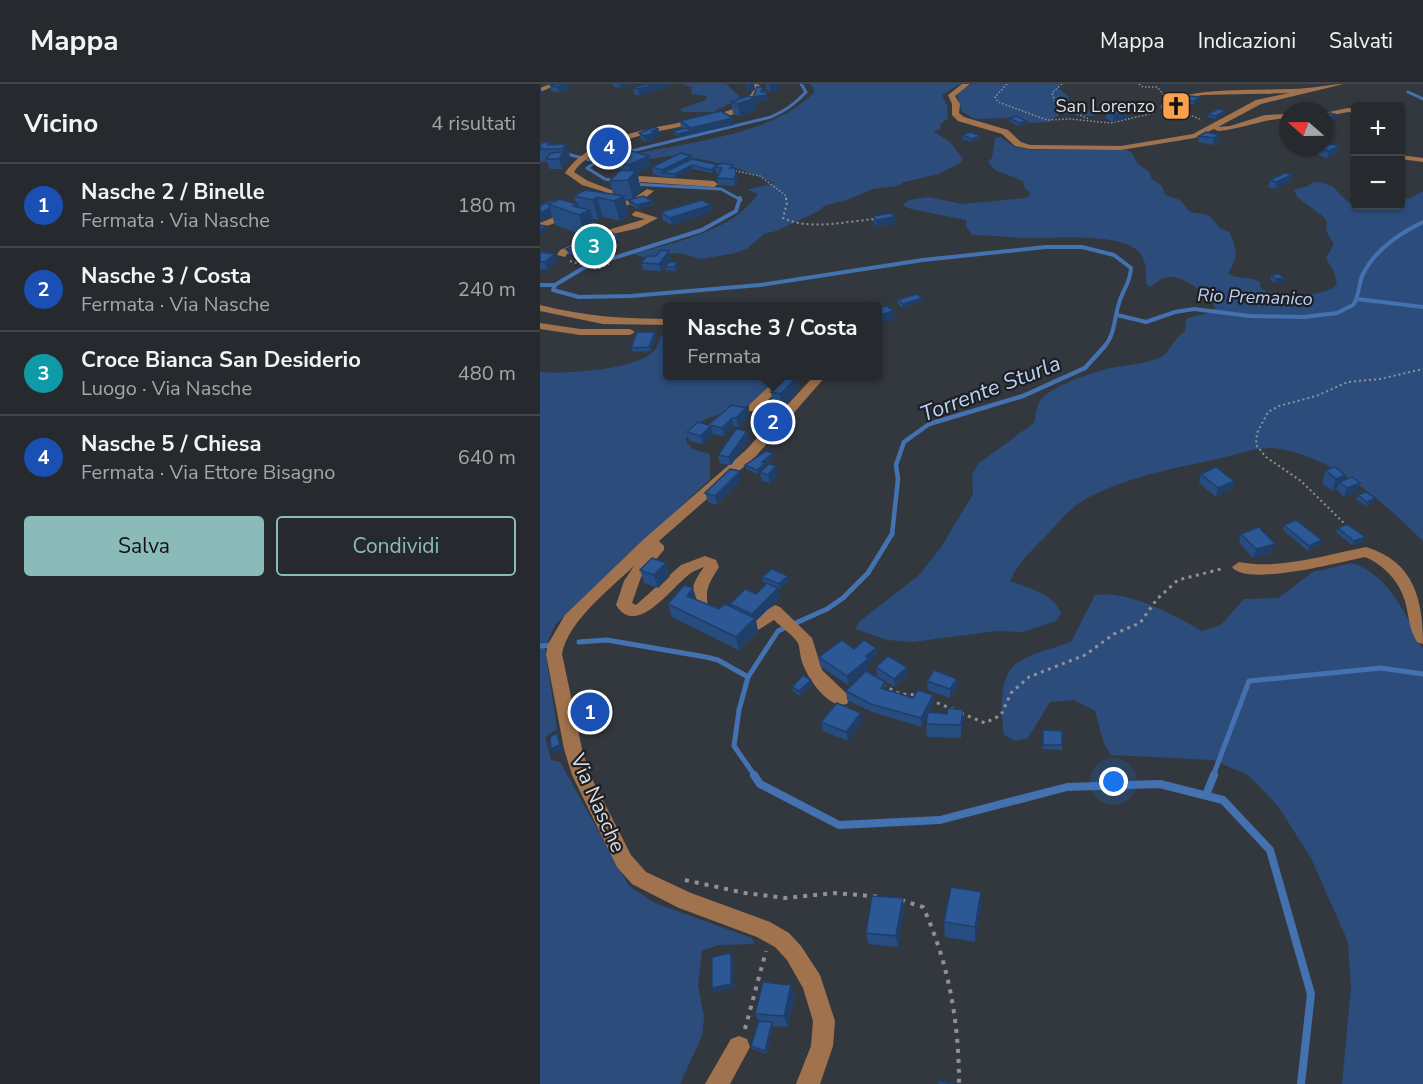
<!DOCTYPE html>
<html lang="it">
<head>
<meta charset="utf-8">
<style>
	body { margin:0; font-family:"Nunito Sans",sans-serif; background:#2e3237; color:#f1f3f6 }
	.controls { position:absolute; right:18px; top:18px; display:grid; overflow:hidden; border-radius:6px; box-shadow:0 2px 4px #0004 }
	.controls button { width:54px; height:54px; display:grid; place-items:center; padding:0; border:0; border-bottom:2px solid #42464b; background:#262a2f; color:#f1f3f6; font:30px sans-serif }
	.compass { position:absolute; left:739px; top:18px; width:54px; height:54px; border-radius:50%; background:#262a2f; box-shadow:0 2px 4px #0004; rotate:290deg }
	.you { position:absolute; left:574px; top:698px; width:21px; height:21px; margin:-15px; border:4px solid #fff; border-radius:50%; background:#1a73e8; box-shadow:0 0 0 9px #1a73e833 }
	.badge { display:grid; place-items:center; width:39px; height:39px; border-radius:50%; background:#8bbbb9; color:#fff; font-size:20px; font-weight:700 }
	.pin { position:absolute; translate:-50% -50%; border:3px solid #fff; box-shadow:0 2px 6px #0006 }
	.popup { position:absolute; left:123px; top:218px; width:219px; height:78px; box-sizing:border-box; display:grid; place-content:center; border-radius:6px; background:#262a2f; filter:drop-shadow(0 2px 4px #0005); font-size:20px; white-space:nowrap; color:#a4a7aa }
	.popup b { font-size:22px; color:#f1f3f6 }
	.popup::after { content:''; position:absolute; left:50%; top:100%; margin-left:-12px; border:12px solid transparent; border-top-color:#262a2f }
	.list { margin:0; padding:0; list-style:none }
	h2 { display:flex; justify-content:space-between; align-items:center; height:78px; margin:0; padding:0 24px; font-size:26px }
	h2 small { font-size:20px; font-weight:400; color:#a4a7aa }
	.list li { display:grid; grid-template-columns:39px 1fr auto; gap:18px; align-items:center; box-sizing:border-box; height:84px; padding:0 24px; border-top:2px solid #42464b }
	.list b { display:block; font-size:22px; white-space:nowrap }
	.list p { margin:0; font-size:20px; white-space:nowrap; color:#a4a7aa }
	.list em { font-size:20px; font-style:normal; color:#a4a7aa }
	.actions { display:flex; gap:12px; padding:18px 24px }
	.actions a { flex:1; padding:14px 0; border:2px solid #8bbbb9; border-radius:6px; text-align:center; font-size:21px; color:#8bbbb9 }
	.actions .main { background:#8bbbb9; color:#111 }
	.map { position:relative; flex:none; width:883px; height:1000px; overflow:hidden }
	header { display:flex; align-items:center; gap:36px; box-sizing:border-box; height:84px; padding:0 30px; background:#262a2f; border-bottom:2px solid #42464b }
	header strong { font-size:28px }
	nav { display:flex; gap:33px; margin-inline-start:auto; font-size:21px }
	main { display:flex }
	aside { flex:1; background:#262a2f }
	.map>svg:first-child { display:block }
	.green { fill:#2c4d7c }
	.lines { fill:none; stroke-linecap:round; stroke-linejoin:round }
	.stream-far4 { stroke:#4471b0; stroke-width:3 }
	.stream-far3 { stroke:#4471b0; stroke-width:4 }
	.stream-far2 { stroke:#4471b0; stroke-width:4.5 }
	.stream-far1 { stroke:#4471b0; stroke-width:5 }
	.stream { stroke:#4471b0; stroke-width:8 }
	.path-far3 { stroke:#8e9298; stroke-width:1.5; stroke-dasharray:1.5 2; stroke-linecap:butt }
	.path-far2 { stroke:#8e9298; stroke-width:2; stroke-dasharray:2 3; stroke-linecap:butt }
	.path-far1 { stroke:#8e9298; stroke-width:3; stroke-dasharray:3 4.5; stroke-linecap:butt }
	.path { stroke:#8e9298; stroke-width:4; stroke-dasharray:4 6; stroke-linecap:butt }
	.minor { fill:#a0734e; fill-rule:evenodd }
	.wall { fill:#264c80 }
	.shaded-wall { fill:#1f3e68 }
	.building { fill:#2c5895; stroke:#1f3e68; stroke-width:1.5 }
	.labels { text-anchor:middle; stroke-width:4.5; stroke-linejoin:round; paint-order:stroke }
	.far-poi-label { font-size:18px; fill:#dbdee2; stroke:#1d1f22; text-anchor:end }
	.far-water-label { font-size:18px; font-style:italic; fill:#b9d1f5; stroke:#1d1f22 }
	.street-label { font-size:21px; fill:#dbdee2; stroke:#1d1f22 }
	.water-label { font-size:22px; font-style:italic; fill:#b9d1f5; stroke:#1d1f22 }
</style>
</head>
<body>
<header>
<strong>Mappa</strong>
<nav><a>Mappa</a><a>Indicazioni</a><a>Salvati</a></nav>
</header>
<main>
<aside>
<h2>Vicino<small>4 risultati</small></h2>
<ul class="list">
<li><span class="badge" style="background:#1a4fb4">1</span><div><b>Nasche 2 / Binelle</b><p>Fermata · Via Nasche</p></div><em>180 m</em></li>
<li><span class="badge" style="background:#1a4fb4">2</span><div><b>Nasche 3 / Costa</b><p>Fermata · Via Nasche</p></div><em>240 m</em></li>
<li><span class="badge" style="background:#0f9aa8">3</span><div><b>Croce Bianca San Desiderio</b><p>Luogo · Via Nasche</p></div><em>480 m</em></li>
<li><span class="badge" style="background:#1a4fb4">4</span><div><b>Nasche 5 / Chiesa</b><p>Fermata · Via Ettore Bisagno</p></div><em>640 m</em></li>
</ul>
<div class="actions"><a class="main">Salva</a><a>Condividi</a></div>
</aside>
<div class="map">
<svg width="883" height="1000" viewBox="0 0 883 1000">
	<rect width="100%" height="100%" fill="#33383f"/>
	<g class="green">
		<path d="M141,0H186L199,12V15L173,28H143L140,25L166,16L167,12L151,10L152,3Z"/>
		<path d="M270,0H420L402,11L407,22L408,34L400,41L401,45L393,47L410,58L423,75L420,79L398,90L364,98L357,102L332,105L307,116L284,122L279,127L260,136L233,148L225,149L208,164L196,169L161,175L139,169L103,173L93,170C135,158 192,148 218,110L207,106L234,99C209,86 168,75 139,72C127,71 114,76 101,75L98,69C151,58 239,49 275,7Z"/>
		<path d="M432,0H520L518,4L527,11L531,20L558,30L552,32L520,30L509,38L491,39L470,34L435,35L422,28L417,9Z"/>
		<path d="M460,53L475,63L491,66H587L592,69L597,79L609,88L612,95L622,102L625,111L640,116L650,128L669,131L680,144L690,149C697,168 699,171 688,189C695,196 710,192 720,198L721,205C737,215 785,214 797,200L794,188L786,174L794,160L786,147L787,138L784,133L758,114L754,106L768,102L774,98H780L792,102L808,118L816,122H860L861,116L870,114L883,107V457C844,419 795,374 740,365C720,361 696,371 677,375C632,385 579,394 539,419C526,428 515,443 504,454C490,468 478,479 470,497C490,505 511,508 521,529L516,537L483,548L457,547L372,558L348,556L315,545L320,537L378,492L400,465L433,410L432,390L439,379L494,339C496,331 496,320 503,313C516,301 553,288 571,284C588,281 605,280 621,273C629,270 634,254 645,247L646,235C655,231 669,231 676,224C668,212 644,190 628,193C621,194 616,199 611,203L606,200C606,190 607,178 600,169C583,147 509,155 483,154C466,153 449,151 432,151L426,142V136L371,125L363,121L369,116L388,113L422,120L487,114L491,109L485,105L483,97L455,86L448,78L452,74L455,54Z"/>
		<path d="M121,251H128V292H241C232,301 221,314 209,321C188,333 157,327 146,356C150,367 160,367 170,370V395L15,541L5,564L17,645L5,653L11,676L20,678L89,802L115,819L212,854L214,860L178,861L162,867L158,901L164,933L162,952L140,1000H0V288C27,290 94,286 113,268C118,264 119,257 121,251Z"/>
		<path d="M812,479C851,492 866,532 883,565V1000H802L811,904L808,858L771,774L738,722L708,691L673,676L571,671L564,660L555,627L534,616L510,618L488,654L475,657L464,651C461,630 458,592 477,579C492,569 514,564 531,558L555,511C588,506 634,531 662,547L681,541L704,515L738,514L773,488Z"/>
	</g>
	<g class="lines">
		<g class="stream-far4">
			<path d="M868,8L883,15"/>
			<path d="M23,69L54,77"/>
			<path d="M75,97L65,95L47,84L58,77L79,70L231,33C246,26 255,20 266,8L261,0"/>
			<path d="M93,100L181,105L201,116"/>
		</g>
		<g class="stream-far3">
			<path d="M200,114L196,127L162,146L45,183L15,201L13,206L39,213L91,212L220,201L383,176L506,163H542L574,171L591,184C590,200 583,205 579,219C574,235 575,251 564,263"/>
			<path d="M0,201H15"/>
			<path d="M817,215L883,223"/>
			<path d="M577,231L606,238L635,228L654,225L710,232L764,233L797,229L813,221C820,211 818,200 823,190C835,166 860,149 883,138"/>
		</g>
		<path class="stream-far2" d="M352,451L358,395L356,381L364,358L389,340L483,312L545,284L565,262"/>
		<g class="stream-far1">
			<path d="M39,558L67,556L166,573L178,576L208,593"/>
			<path d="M0,562L13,561"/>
			<path d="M215,692L194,662L199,626L208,593L238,547L287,525L303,514L328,489L352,450"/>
			<path d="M673,692L709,597L841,584L883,590"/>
		</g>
		<g class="stream">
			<path d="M214,691L220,700L299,741L400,736L527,703L620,700L683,716L730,766L771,910L761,1000"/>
			<path d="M666,711L674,691"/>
		</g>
		<g class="path-far3">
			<path d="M467,0L455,13L458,18L507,36L530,35L571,39L614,29"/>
			<path d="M522,0L512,9L516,21L549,35"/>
			<path d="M599,0L603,3H617L624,11"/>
			<path d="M635,29H645L662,36"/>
			<path d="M192,86L220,92L245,111L246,116"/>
		</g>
		<g class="path-far2">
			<path d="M246,114L247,119L243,134C271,147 306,137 336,135"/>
			<path d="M30,177L57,185L69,180"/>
			<path d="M807,442L761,397L726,373L716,361L717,349L728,328L739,322L776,312L808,298L840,295L883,285"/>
		</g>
		<g class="path-far1">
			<path d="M343,601L360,610L379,611"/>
			<path d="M390,616L415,626"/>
			<path d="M421,629L445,639L461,631L471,609L489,593L545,571L574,550L600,539L617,515L638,496L685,484"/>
		</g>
		<g class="path">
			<path d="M145,796L205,809L245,814L295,809L343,813"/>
			<path d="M361,816L383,823C409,880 419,938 419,1000"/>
			<path d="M205,945L226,867"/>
		</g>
		<g class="minor">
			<path d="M10,0H19L0,8V4Z"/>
			<path d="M211,0H218L222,4L212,20L200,28C156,45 62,47 34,88L48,97L74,107L69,117L56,124L49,122L62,113L65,108L42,101L25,89C59,40 145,45 195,24L205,19L215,4Z"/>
			<path d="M422,0H430L415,12L420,20L419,29L424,33L468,46L481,58L490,61L581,62L653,50L716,16L749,9L662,11L635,18L627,25H621V21C655,0 726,8 767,4C780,3 792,0 804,0L721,20L678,43L690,42L725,31L748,30V34C723,35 703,45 678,47L674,45L655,54L581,66L490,65L475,62L462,50L418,37L412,31V20L408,11Z"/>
			<path d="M808,24L816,25V29L808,28L784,33V29Z"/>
			<path d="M860,71L883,74V78L860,75Z"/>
			<path d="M100,92L174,97L178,100L174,103L101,98L81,105L77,102Z"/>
			<path d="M107,105L114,107L99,119L67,125L63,122L93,115Z"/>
			<path d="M31,126L35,129L34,131L0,145V139Z"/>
			<path d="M96,127L118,134L99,144L77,149L27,170L25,173L17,171L20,166L71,145L105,135L93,132L92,130Z"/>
			<path d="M0,221C43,232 84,235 128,235V241L63,240L0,227Z"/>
			<path d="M0,239L40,245H90L95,248L90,251H40L0,245Z"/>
			<path d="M240,292H252L217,327H209V321Z"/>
			<path d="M274,292H286L216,372L119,457L124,462V466L101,493L92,519L96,521L141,481L165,472L176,476L179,483C171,496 164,505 168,521L178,525L181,529L178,533L173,535L157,528C147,511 153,498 164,483C160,485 155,486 151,489C133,501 97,555 76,521L84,497L94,482C70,505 28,537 22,570L42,665L50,691L91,771L106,788L151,809L230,838L249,849L261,862L280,891L295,937L293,962L280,1000H256L271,962L273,937L263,904L247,876L235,863L217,853L139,824L92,800L77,783L32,691L24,665L6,570L8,560L25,531L104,455L206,366Z"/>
			<path d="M826,463C874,477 883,516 883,560L877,558C869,545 869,532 865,517C859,497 844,481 825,473C801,478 706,503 692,483L699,478C740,486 785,471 826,463Z"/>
			<path d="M235,521L240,523L272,554L282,586L307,610L309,615L307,620C288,626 267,593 262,578C260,572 260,564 258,559C253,551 241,543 234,536L215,548L194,540L192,536L194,532L200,530L213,535Z"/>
			<path d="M199,952L207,955L210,963L190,1000H165L191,955Z"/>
		</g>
	</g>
	<g class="wall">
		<path d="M12,0H29L31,5L19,9L11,7L10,1Z"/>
		<path d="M73,0H93L81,4L74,3Z"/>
		<path d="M106,0H129V3L100,11L94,10L93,4Z"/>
		<path d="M206,0H214L215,6L223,3L224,8L227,11L228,17L215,19L217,26L200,32L193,30L191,18L213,14L215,6L208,7Z"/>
		<path d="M226,0H239L240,7L230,8L226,4Z"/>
		<path d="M648,9L647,15L660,13V16L654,20H644L637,26L626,23L627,14Z"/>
		<path d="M577,17L591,19L590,22L588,25L579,23L589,28L588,34L573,38L565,34L566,28H564L565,21L576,22Z"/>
		<path d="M668,30H684L675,35L668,33Z"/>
		<path d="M784,31H797L796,34L788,37L784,36Z"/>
		<path d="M469,34L486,37V40L479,42L469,37Z"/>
		<path d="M140,37L194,41L139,53L134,50L133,47L143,44L141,43Z"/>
		<path d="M118,45L120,52L116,53V56L106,58L101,55L99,49Z"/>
		<path d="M422,51L440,55L432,58L422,55Z"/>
		<path d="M679,51L678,58L673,61L658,58L659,52Z"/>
		<path d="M0,60H26L30,73L22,85H10L7,78H0Z"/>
		<path d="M799,62L797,69L787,74L778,71L780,65Z"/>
		<path d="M82,71L109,72L111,82L97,89L101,106L93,115L113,117V121L98,125L89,120L88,116L91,115L85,116L89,131L80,137L63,133L58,136L52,134L56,146L45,152L15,141L12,132L0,137V122L11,116L37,120L34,112L73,110L70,97L80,87L78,78L83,76Z"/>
		<path d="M152,75L194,84L198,98L195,102L178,101L177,94L179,90H177L176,87L172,89L153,85L136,93H124L113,90L112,83Z"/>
		<path d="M752,91L750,98L735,105L728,103L730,96Z"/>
		<path d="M171,121L172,128L132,141L123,136L121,128Z"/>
		<path d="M333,132L354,133L355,140L337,143L334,139Z"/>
		<path d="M80,155L39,174L28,169L26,165Z"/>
		<path d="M129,167L131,174L121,187L103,186L101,179Z"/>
		<path d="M0,168L15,170L18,177L7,186L0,185Z"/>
		<path d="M138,178V182L135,187L126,186L125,183Z"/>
		<path d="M731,191L744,194V198L735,199L730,195Z"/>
		<path d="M358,216L382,218L363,224L358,220Z"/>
		<path d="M115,248L116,252L110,267L93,268L91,264Z"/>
		<path d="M256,294L258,307L242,323L233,321L231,308L233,306L232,303Z"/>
		<path d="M206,324L208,333L198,343L194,342L184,352L173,350L163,360L149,357L147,348L168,341Z"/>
		<path d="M218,325L236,326L231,333L218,330Z"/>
		<path d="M207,347L209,355L191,381L180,380L178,371Z"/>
		<path d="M233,369L234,374L225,381L226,383L236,382L238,391L230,399L222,397L220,388L222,387L218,390L206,385L205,381Z"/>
		<path d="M786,386L803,396L817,408L804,413L797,406L792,407L782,399Z"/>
		<path d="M661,390L694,397L692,405L676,413L659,399Z"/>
		<path d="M201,396L177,421L168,418L165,409Z"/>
		<path d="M818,411L835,414L833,419L826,422L816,415Z"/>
		<path d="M744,441L780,460L768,467L743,446Z"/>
		<path d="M798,444L825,453L823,458L812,461L796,448Z"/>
		<path d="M701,450L732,469L713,474L699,458Z"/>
		<path d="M126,479L130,492L118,504L104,499L100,486Z"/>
		<path d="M248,492L249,496L240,505L223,498L222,493Z"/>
		<path d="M216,510L240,513L216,537L218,547L199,566L132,533L128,520L156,516L179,525L190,523V520Z"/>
		<path d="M336,564L337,572L328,579L329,583L308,601L280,582L279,573L314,565Z"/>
		<path d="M336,583H367V592L355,603L337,592Z"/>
		<path d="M417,595V603L410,614L388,606L387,597Z"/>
		<path d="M345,598L346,606L393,620L389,628L407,630L423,626V639L421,654L387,653L386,640L387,631L382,643L332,628L307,616L306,607Z"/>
		<path d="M272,600L260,612L253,607L252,603Z"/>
		<path d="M281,638H322L308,657L283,647Z"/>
		<path d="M503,646L522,661V666L503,665Z"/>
		<path d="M363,814L364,826L358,863L328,860L326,849Z"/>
		<path d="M441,823L435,858L405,853L404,838Z"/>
		<path d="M251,901L255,912L248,943L233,942L227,970L213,965L211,962L219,938L215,930Z"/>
	</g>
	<g class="shaded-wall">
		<path d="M26,0H29L31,5L19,9L17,3Z"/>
		<path d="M80,0H93L81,4Z"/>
		<path d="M117,0H129V3L100,11L98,5Z"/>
		<path d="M207,0H214L215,6L208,7Z"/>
		<path d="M229,0H239L240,7L230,8Z"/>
		<path d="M621,0H636L621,2Z"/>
		<path d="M0,2L3,11L0,12Z"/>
		<path d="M223,3L224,9L227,11L228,17L215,19L217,26L200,32L198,20L213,15V13L221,8Z"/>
		<path d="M648,9L647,17H644V20L637,26L638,16Z"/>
		<path d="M660,13V16L654,20V17Z"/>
		<path d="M685,27L684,30L675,35L676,32Z"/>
		<path d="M589,28L588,34L573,38L574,31Z"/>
		<path d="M797,31L796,34L788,37V34Z"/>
		<path d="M193,34L194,41L139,53L138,50L152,47L151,44Z"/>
		<path d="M486,37V40L479,42L480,39Z"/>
		<path d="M118,45L120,52L116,53V56L106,58L104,52L112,47Z"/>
		<path d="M679,51L678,58L673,61L674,54Z"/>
		<path d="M440,52V55L432,58V55Z"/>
		<path d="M26,60L30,73L22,85L19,75L23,68L22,65Z"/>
		<path d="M799,62L797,69L787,74L789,67Z"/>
		<path d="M109,72L111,82L97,89L101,106L93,115L88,96L91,91L88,81Z"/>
		<path d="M151,72L152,78L123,89L122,86Z"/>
		<path d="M152,81L153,85L136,93L135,90Z"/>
		<path d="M175,84L176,87L172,89L171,86Z"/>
		<path d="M196,91L198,98L195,102L194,95Z"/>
		<path d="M752,91L750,98L735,105L736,98Z"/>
		<path d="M84,112L89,131L80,137L74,117Z"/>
		<path d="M57,113L63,133L58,136L53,116Z"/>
		<path d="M113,117V121L98,125L97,121Z"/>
		<path d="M37,120L40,131L50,126L56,146L45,152L39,131L33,122Z"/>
		<path d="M171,121L172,128L132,141L130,134Z"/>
		<path d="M10,124L12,132L0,137V129Z"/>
		<path d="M354,133L355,140L337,143L336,136Z"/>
		<path d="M6,142L7,146L0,150V146Z"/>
		<path d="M79,152L80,155L39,174L37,170Z"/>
		<path d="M129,167L131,174L121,187L119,180Z"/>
		<path d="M15,170L18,177L7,186L5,178Z"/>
		<path d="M138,178V182L135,187L134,183Z"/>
		<path d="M744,194V198L735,199L736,195Z"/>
		<path d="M382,214V218L363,224V220Z"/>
		<path d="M353,227V235L338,240V232Z"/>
		<path d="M340,246L341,258L338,259V247Z"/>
		<path d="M115,248L116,252L110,267L109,263Z"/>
		<path d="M256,294L258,307L242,323L240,310Z"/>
		<path d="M236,322V326L231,333L230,328Z"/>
		<path d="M206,324L208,333L198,343L196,334Z"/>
		<path d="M192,334L194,342L184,352L182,344Z"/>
		<path d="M171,341L173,350L163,360L161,352Z"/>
		<path d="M207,347L209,355L191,381L189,373Z"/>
		<path d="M233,369L234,374L225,381L226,384L218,390L217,386L222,378Z"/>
		<path d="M236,382L238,391L230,399L228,391Z"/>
		<path d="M200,387L201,396L177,421L175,412Z"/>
		<path d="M805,391L802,400L799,398L797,406L792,407L796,395Z"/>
		<path d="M694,397L692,405L676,413L678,404Z"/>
		<path d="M820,399L817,408L804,413L807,404Z"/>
		<path d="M835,414L833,419L826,422L827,418Z"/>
		<path d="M825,453L823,458L812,461L814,457Z"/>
		<path d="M782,456L780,460L768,467L769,462Z"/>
		<path d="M735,460L732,469L713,474L716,465Z"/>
		<path d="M126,479L130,492L118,504L114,491Z"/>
		<path d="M248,492L249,496L240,505L239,500Z"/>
		<path d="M153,504L157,517L147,512Z"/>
		<path d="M238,504L240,513L216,537L218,547L199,566L196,553L213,535L212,530Z"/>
		<path d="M336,564L337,572L328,579L329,583L308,601L307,592L326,572Z"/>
		<path d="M367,583V592L355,603L354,595Z"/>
		<path d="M417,595V603L410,614V605Z"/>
		<path d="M271,596L272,600L260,612L259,607Z"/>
		<path d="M345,598L346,607L341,604Z"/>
		<path d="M393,611V620L382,643L381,634Z"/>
		<path d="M423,626V639L421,654V641Z"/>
		<path d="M321,629L322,638L308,657L306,648Z"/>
		<path d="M17,649L23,666L13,670L11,665Z"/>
		<path d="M441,808V823L435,858V843Z"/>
		<path d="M363,814L364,826L358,863L356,852Z"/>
		<path d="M191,869L193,873V904L173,908L172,904Z"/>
		<path d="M251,901L255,912L248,943L244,932Z"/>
		<path d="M232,938L233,942L227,970L225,967Z"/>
	</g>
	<g class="building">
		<path d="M12,0H26L17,3L10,1Z"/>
		<path d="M106,0H117L98,5L93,4Z"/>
		<path d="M217,3H223L221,8H226L227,11L213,13Z"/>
		<path d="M634,9H648L638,16L627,14Z"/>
		<path d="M208,12L215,14L198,20L191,18Z"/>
		<path d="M650,12L660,13L654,17H644Z"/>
		<path d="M577,17L591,19L588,22L577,20Z"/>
		<path d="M570,19L589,28L574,31L566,28L575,25L565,21Z"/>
		<path d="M678,25L685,27L676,32L668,30Z"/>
		<path d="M181,27L193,34L151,44L140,37Z"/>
		<path d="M790,29L797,31L788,34L784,32V31Z"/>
		<path d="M476,32L486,37L480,39L469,34Z"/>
		<path d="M114,43L118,45L112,47L115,49L104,52L99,49Z"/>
		<path d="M146,44L152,47L138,50L133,47Z"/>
		<path d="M431,48L440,52L432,55L422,51Z"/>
		<path d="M666,48L679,51L674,54L659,52Z"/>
		<path d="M10,58L8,61L26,60L22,65H0L1,59Z"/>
		<path d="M790,60L799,62L789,67L780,65Z"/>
		<path d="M91,67L109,72L88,81L78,78L90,73L82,71Z"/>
		<path d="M23,68L19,75H6L11,69Z"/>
		<path d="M141,69L151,72L122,86L112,83Z"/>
		<path d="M152,75L178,81L175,83H176L171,86L152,81L135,90L123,89Z"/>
		<path d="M181,79L193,81L190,84H195L196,91L194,95L177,94L182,84L175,83Z"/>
		<path d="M80,86L96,87L88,96L70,97Z"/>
		<path d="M745,89L752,91L736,98L730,96Z"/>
		<path d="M45,106L84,112L74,117L57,113L53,116L34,112Z"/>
		<path d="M103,112L113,117L97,121L88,116Z"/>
		<path d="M19,115L37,120L33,122L50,126L39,131L8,120Z"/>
		<path d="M11,116L16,117L8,120L10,124L0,129V122Z"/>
		<path d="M162,116L171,121L130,134L121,128Z"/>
		<path d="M351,129L354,133L336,136L333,132Z"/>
		<path d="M0,141L6,142L0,146Z"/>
		<path d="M68,147L79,152L37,170L26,165Z"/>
		<path d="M121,166L129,167L119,180L101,179L107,172H116Z"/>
		<path d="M0,168L15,170L5,178H0Z"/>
		<path d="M129,178H138L134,183H125Z"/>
		<path d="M739,190L744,194L736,195L731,191Z"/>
		<path d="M376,210L382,214L363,220L358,216Z"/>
		<path d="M332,218L333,222H298Z"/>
		<path d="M347,222L353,227L338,232V224Z"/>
		<path d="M97,248H115L109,263L91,264Z"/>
		<path d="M245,292L256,294L240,310L231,308L235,303H232Z"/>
		<path d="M224,319L236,322L230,328L218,325Z"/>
		<path d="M192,321L206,324L196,334H192L182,344L171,341L161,352L147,348L158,338L168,341Z"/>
		<path d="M196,345L207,347L189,373L178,371Z"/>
		<path d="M226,367L233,369L222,378L225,379L217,386L205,381Z"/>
		<path d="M229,380L236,382L228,391L220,388Z"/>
		<path d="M676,383L694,397L678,404L661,390Z"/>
		<path d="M795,383L805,391L796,395L786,386Z"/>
		<path d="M190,385L200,387L175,412L165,409Z"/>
		<path d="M812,393L820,399L807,404L799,398Z"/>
		<path d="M826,408L835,414L827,418L818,411Z"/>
		<path d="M756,436L782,456L769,462L744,441Z"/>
		<path d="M807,440L825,453L814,457L798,444Z"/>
		<path d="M719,443L735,460L716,465L701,450Z"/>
		<path d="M112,474L126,479L114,491L100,486Z"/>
		<path d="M232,485L248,492L239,500L222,493Z"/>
		<path d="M227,499L238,504L212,530L190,520L205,505L216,510Z"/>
		<path d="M144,501L153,504L147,512L179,525L185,520L215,534L196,553L128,520Z"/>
		<path d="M302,556L314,565L324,556L336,564L326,572L328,575L307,592L279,573Z"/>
		<path d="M348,572L367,583L354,595L336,583Z"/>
		<path d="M394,586L417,595L410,605L387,597Z"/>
		<path d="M326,587L345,598L341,604L373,614L378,606L393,611L381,634L331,620L306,607Z"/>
		<path d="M263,591L271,596L259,607L252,603Z"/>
		<path d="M297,619L321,629L306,648L281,638Z"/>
		<path d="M408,624L423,626L421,641L386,640L388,628L407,630Z"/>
		<path d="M503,646L522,647V661H503Z"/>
		<path d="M17,649L20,661L11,665L10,653Z"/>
		<path d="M411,803L441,808L435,843L404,838Z"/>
		<path d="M332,812L363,814L356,852L326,849Z"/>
		<path d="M191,869V900L172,904V873Z"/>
		<path d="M223,898L251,901L244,932L215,930Z"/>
		<path d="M219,937L232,938L225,967L211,962Z"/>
		<path d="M398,997L416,1000H398Z"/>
	</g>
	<defs>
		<g id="church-square" transform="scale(1.5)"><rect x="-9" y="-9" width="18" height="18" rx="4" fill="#fa9f4e" stroke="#1d1f22"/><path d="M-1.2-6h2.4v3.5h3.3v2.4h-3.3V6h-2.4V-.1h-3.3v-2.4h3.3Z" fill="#111"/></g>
	</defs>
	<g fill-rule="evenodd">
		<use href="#church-square" x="636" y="22"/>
	</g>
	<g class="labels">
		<g class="far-poi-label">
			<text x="615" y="28">San Lorenzo</text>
		</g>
		<g class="far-water-label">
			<text transform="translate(715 213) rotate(2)" y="6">Rio Premanico</text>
		</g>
		<g class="street-label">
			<text transform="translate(58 719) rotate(66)" y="7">Via Nasche</text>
		</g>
		<g class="water-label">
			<text transform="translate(450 304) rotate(-21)" y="8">Torrente Sturla</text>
		</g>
	</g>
</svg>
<div class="controls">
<button>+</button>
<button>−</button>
</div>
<svg class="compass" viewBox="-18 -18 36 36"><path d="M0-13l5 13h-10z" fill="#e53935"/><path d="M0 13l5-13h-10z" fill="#a4a7aa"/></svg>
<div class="you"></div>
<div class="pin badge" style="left:50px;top:628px;background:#1a4fb4">1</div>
<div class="pin badge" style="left:233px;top:338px;background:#1a4fb4">2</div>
<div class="popup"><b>Nasche 3 / Costa</b>Fermata</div>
<div class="pin badge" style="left:54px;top:162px;background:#0f9aa8">3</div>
<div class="pin badge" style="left:69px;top:63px;background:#1a4fb4">4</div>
</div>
</main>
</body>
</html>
